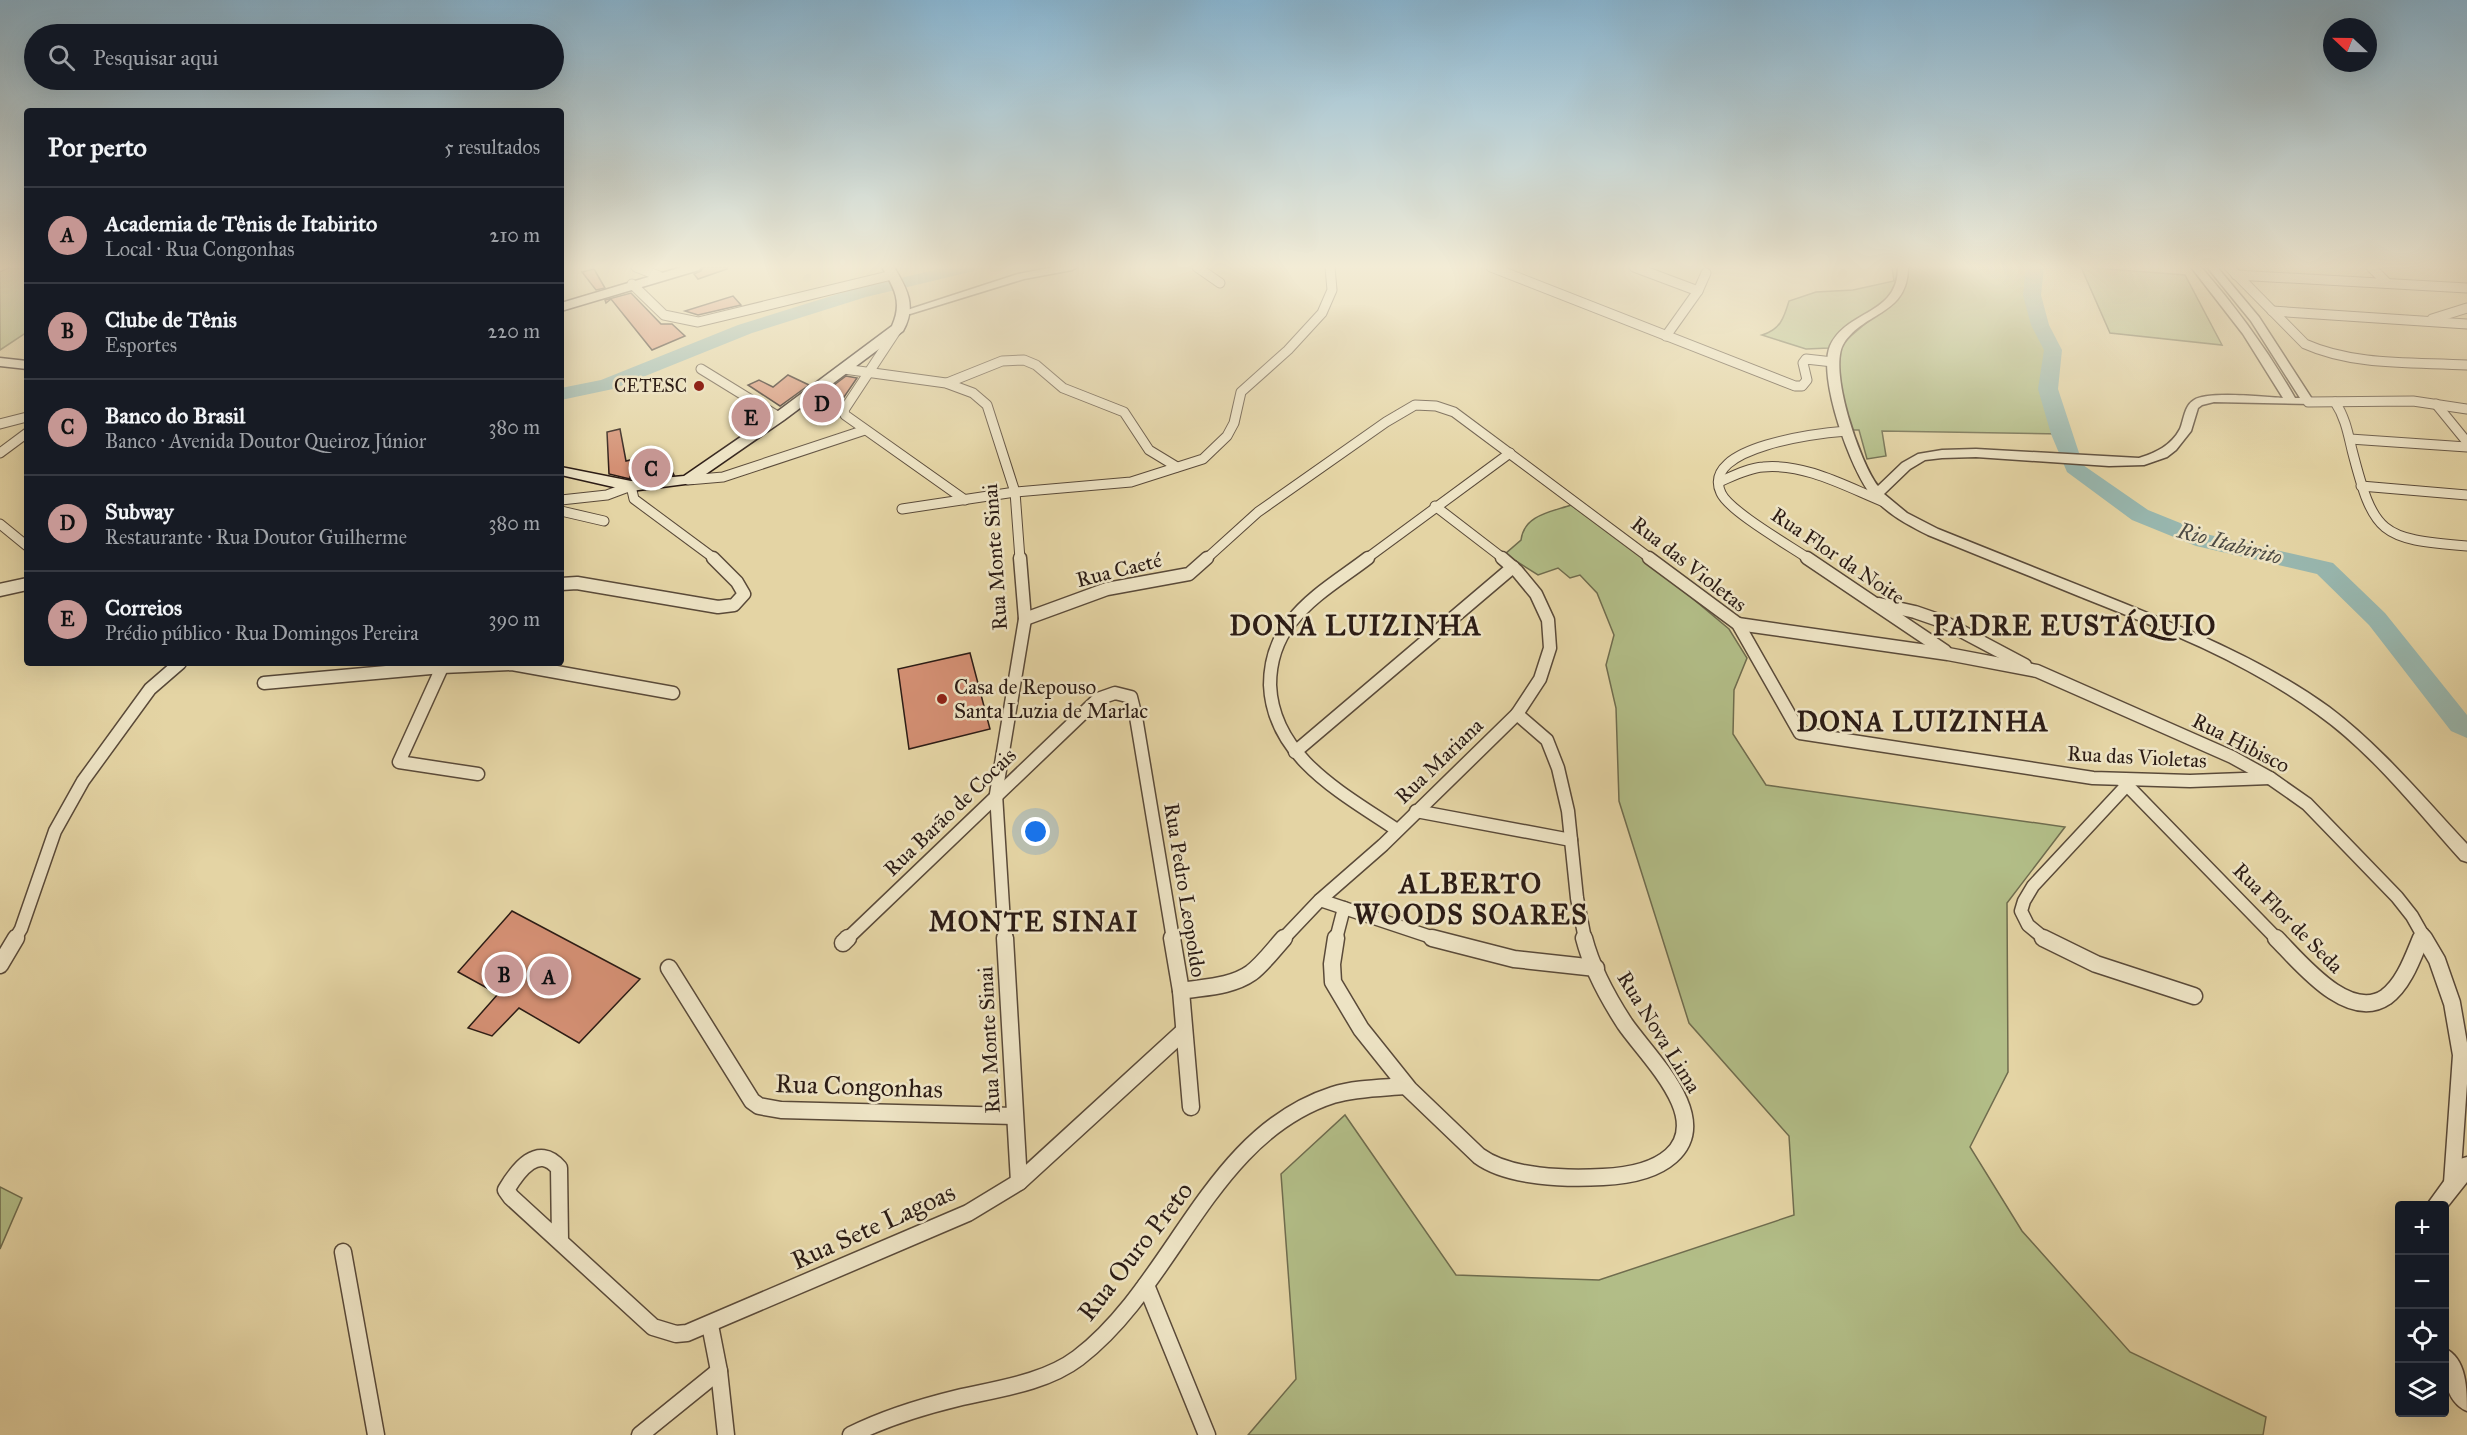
<!DOCTYPE html>
<html lang="pt">
<head>
<meta charset="utf-8">
<style>
	body { margin:0; font-family:"IM FELL Great Primer",serif; background:#242831; color:#f1f3f6 }
	.controls { position:absolute; right:18px; bottom:18px; display:grid; overflow:hidden; border-radius:6px; box-shadow:0 6px 24px #0002 }
	.controls button { width:54px; height:54px; display:grid; place-items:center; padding:0; border:0; border-bottom:2px solid #363941; background:#171b24; color:#f1f3f6; font:30px sans-serif }
	.compass { position:absolute; left:2323px; top:18px; width:54px; height:54px; border-radius:50%; background:#171b24; box-shadow:0 6px 24px #0002; rotate:292deg }
	.you { position:absolute; left:1036px; top:832px; width:21px; height:21px; margin:-15px; border:4px solid #fff; border-radius:50%; background:#1a73e8; box-shadow:0 0 0 9px #1a73e833 }
	.badge { display:grid; place-items:center; width:39px; height:39px; border-radius:50%; background:#c59692; color:#111; font-size:20px; font-weight:700 }
	.pin { position:absolute; translate:-50% -50%; border:3px solid #fff; box-shadow:0 2px 6px #0006 }
	.list { margin:0; padding:0; list-style:none }
	h2 { display:flex; justify-content:space-between; align-items:center; height:78px; margin:0; padding:0 24px; font-size:26px }
	h2 small { font-size:20px; font-weight:400; color:#9ea1a6 }
	.list li { display:grid; grid-template-columns:39px 1fr auto; gap:18px; align-items:center; box-sizing:border-box; height:96px; padding:0 24px; border-top:2px solid #363941 }
	.list b { display:block; font-size:22px; white-space:nowrap }
	.list p { margin:0; font-size:20px; white-space:nowrap; color:#9ea1a6 }
	.list em { font-size:20px; font-style:normal; color:#9ea1a6 }
	.icon { flex:none; width:33px; height:33px; fill:none; stroke:currentColor; stroke-width:2; stroke-linecap:round; stroke-linejoin:round }
	.map { position:relative; flex:none; width:2467px; height:1435px; overflow:hidden }
	.search { position:absolute; background:#171b24; box-shadow:0 6px 24px #0002; left:24px; top:24px; width:540px; height:66px; display:flex; align-items:center; gap:15px; box-sizing:border-box; padding:0 21px; border-radius:33px; color:#9ea1a6; font-size:22px }
	.panel { position:absolute; background:#171b24; box-shadow:0 6px 24px #0002; left:24px; top:108px; width:540px; height:558px; border-radius:6px }
	.map>svg:first-child { display:block }
	.green { fill:#b2bd87; stroke:#6f6c4e; stroke-width:1.5 }
	.lines { fill:none; stroke-linecap:round; stroke-linejoin:round }
	.river { fill:#98b7af; fill-rule:evenodd }
	.building { fill:#d38f73; stroke:#2c1c15; stroke-width:1.5 }
	.minor-far2-casing { stroke:#5a4a39; stroke-width:11 }
	.minor-far1-casing { stroke:#5a4a39; stroke-width:15 }
	.minor-casing { stroke:#5a4a39; stroke-width:19 }
	.tertiary-casing { stroke:#5a4a39; stroke-width:3 }
	.secondary-casing { stroke:#2c1c15; stroke-width:3 }
	.minor-far2 { stroke:#ede3c4; stroke-width:9 }
	.minor-far1 { stroke:#ede3c4; stroke-width:12 }
	.minor { stroke:#ede3c4; stroke-width:16 }
	.tertiary { fill:#ede3c4; fill-rule:evenodd }
	.secondary { fill:#ede3c4; fill-rule:evenodd }
	.poi-dot { fill:#8f2418; stroke:#ede3c4; stroke-width:2 }
	.labels { text-anchor:middle; stroke-width:5; stroke-linejoin:round; paint-order:stroke }
	.far-poi-label { font-size:18px; fill:#2c1c15; stroke:#ede3c4; text-anchor:end }
	.street-label { font-size:21px; fill:#2c1c15; stroke:#ede3c4 }
	.poi-label { font-size:21px; fill:#2c1c15; stroke:#ede3c4; text-anchor:start }
	.water-label { font-size:22px; font-style:italic; fill:#4c4a43; stroke:#ede3c4 }
	.near-street-label { font-size:26px; fill:#2c1c15; stroke:#ede3c4 }
	.district-label { font-size:27px; font-weight:bold; letter-spacing:1.5px; fill:#2c1c15; stroke:#ede3c4 }
</style>
</head>
<body>
<div class="map">
<svg width="2467" height="1435" viewBox="0 0 2467 1435">
	<rect width="100%" height="100%" fill="#e4d4a4"/>
	<filter id="stains"><feTurbulence type="fractalNoise" baseFrequency=".00333" numOctaves="4"/><feColorMatrix values="0 0 0 0 .2 0 0 0 0 .09 0 0 0 0 .02 0 0 0 .5 -.17"/></filter>
	<radialGradient id="worn" r=".72"><stop offset=".6" stop-color="#630" stop-opacity="0"/><stop offset="1" stop-color="#630" stop-opacity=".3"/></radialGradient>
	<g class="green">
		<path d="M1892,267H2035L2032,295L2040,325L2053,350L2048,389L2061,434L1882,431L1886,456L1867,459L1859,430H1851L1838,383V347L1872,318L1829,348L1806,349L1762,335C1780,330 1784,318 1789,301L1816,292L1853,290L1894,281Z"/>
		<path d="M2081,267L2185,275L2222,345L2110,333Z"/>
		<path d="M27,268V332L0,350V269Z"/>
		<path d="M1571,505L1643,557L1729,629L1747,658L1734,690L1733,734L1766,785L2065,827L2007,903L2008,1072L1970,1147L2022,1231L2130,1352L2266,1417L2263,1435H1248L1296,1379L1281,1174L1345,1115L1456,1275L1599,1280L1794,1215L1789,1136L1689,1023L1619,801L1616,708L1606,665L1614,635L1597,593L1580,575L1570,578L1558,568L1538,575L1505,554L1521,540C1524,515 1551,512 1571,505Z"/>
		<path d="M0,1187L22,1198L0,1249Z"/>
	</g>
	<g class="lines">
		<g class="river">
			<path d="M947,267H977L974,271L866,297L752,333L613,389L561,400V388L601,380L738,325L854,289Z"/>
			<path d="M2026,267H2044L2041,295L2049,325L2062,350L2058,389L2083,465L2148,510L2210,535L2333,563L2385,613L2467,715V738L2451,731L2369,625L2317,574L2196,546L2132,520L2067,472L2051,434L2038,389L2044,350L2031,325L2023,295Z"/>
		</g>
	</g>
	<g class="building">
		<path d="M703,267H727V269L698,279L694,274L701,271Z"/>
		<path d="M594,269L605,288L596,290L582,272Z"/>
		<path d="M631,293L661,324H672L685,336L652,350L611,299L606,303L605,300Z"/>
		<path d="M733,296L741,305L698,315L685,311Z"/>
		<path d="M788,375L809,385L780,406L748,385L759,380L773,387Z"/>
		<path d="M846,376L857,378L842,400L827,410L809,404Z"/>
		<path d="M753,414L762,420L749,428L734,422Z"/>
		<path d="M620,429L626,461L662,452L674,475L630,477V479L609,474L607,432Z"/>
		<path d="M970,653L990,729L909,749L898,669Z"/>
		<path d="M512,911L640,979L579,1043L519,1008L492,1036L468,1028L498,994L458,972Z"/>
	</g>
	<g class="lines">
		<g class="minor-far2-casing">
			<g id="minor-far2">
				<path d="M636,267L659,276"/>
				<path d="M1197,267L1220,283"/>
				<path d="M1491,267L1795,386H1802L1807,380L1803,363L1806,359L1833,362"/>
				<path d="M1634,267L1698,291"/>
				<path d="M2229,267L2305,344C2354,366 2414,362 2467,365"/>
				<path d="M2371,267L2387,283"/>
				<path d="M2236,275L2467,288"/>
				<path d="M632,284L664,315L698,322L892,275"/>
				<path d="M2272,311L2467,324"/>
				<path d="M2432,319L2467,308"/>
				<path d="M898,328L844,410L845,415L965,500"/>
				<path d="M1666,336L1698,291L1706,273"/>
				<path d="M701,369L779,417"/>
				<path d="M844,369L946,383L973,393L987,405L1015,492L1020,559"/>
				<path d="M947,383L1002,361L1024,360L1036,365L1063,388L1124,412L1149,450L1177,467"/>
				<path d="M2308,402L2413,401L2467,409"/>
				<path d="M2335,402C2345,417 2348,433 2352,450C2374,535 2380,539 2467,546"/>
				<path d="M2436,404L2467,442"/>
				<path d="M0,424L27,417"/>
				<path d="M2350,439L2467,447"/>
				<path d="M0,453L27,433"/>
				<path d="M688,480L723,477L865,430"/>
				<path d="M1719,482C1733,476 1748,468 1763,467C1805,463 1847,487 1884,502"/>
				<path d="M2361,486L2467,495"/>
				<path d="M561,500L607,495L631,486L634,499L715,559"/>
				<path d="M1435,506L1504,559"/>
				<path d="M902,509L1015,492L1131,482L1203,459L1227,436L1234,423L1241,392L1288,350L1322,313L1332,290L1330,267"/>
				<path d="M561,511L604,521"/>
				<path d="M0,524L27,546"/>
				<path d="M1206,559L1258,512L1386,422L1415,405L1436,406L1454,412L1651,559"/>
				<path d="M1366,559L1510,453"/>
				<path d="M1809,559C1790,546 1729,511 1721,493C1699,446 1822,433 1847,431"/>
			</g>
		</g>
		<g class="minor-far1-casing">
			<g id="minor-far1">
				<path d="M1368,558C1342,578 1312,595 1291,622C1277,640 1270,662 1270,685C1273,758 1344,794 1397,830"/>
				<path d="M1649,558L1738,624L1800,733L2093,778L2190,781L2270,778"/>
				<path d="M1807,558L1945,651"/>
				<path d="M561,584L577,583L718,607L734,605L744,594L737,582L713,558"/>
				<path d="M0,590L27,584"/>
				<path d="M1879,604L1915,612L1944,622L2025,665"/>
				<path d="M1025,619L1107,589L1189,574L1207,558"/>
				<path d="M1738,624L1948,654L2037,671L2232,757L2270,778L2307,804L2397,897L2412,916L2425,939"/>
				<path d="M444,663L399,762L478,774"/>
				<path d="M264,683L442,667L512,664L673,693"/>
				<path d="M1517,714L1547,740L1558,768L1568,811L1577,898L1585,939"/>
				<path d="M1295,752L1513,567"/>
				<path d="M2122,780L2277,939"/>
				<path d="M1416,811L1571,840"/>
				<path d="M1320,900L1437,939"/>
				<path d="M15,939L21,929L55,831L83,781L150,689L180,663"/>
				<path d="M847,939L1098,699L1115,693L1131,697L1136,717L1173,939"/>
				<path d="M1005,939L996,794L1025,619L1020,558"/>
				<path d="M1283,939L1320,900L1383,845L1517,714L1540,679L1550,648L1548,620L1536,594L1517,571L1502,558"/>
				<path d="M1336,939L1344,908"/>
				<path d="M2045,939L2028,925L2021,911L2024,901L2033,886L2127,785"/>
				<path d="M2421,939L2423,934"/>
			</g>
		</g>
		<g class="minor-casing">
			<g id="minor">
				<path d="M1005,938L1019,1182"/>
				<path d="M1172,938L1181,991L1191,1107"/>
				<path d="M1336,938L1332,964L1333,982L1361,1029L1409,1089L1479,1156C1509,1178 1567,1179 1603,1177C1626,1176 1654,1171 1671,1156C1714,1118 1647,1056 1625,1024C1608,998 1592,969 1584,938"/>
				<path d="M1432,938L1514,959L1596,968"/>
				<path d="M2043,938L2096,964L2194,996"/>
				<path d="M2276,938C2299,961 2348,1023 2386,997C2404,984 2413,957 2421,938"/>
				<path d="M2424,938L2437,960L2452,1003L2461,1055L2452,1183"/>
				<path d="M843,943L848,938"/>
				<path d="M0,965L16,938"/>
				<path d="M669,968L752,1101L759,1106L781,1110L1014,1116"/>
				<path d="M1181,991C1204,987 1231,987 1251,973C1263,964 1274,949 1284,938"/>
				<path d="M560,1240L559,1168C538,1143 518,1170 506,1190L511,1197L653,1327L676,1334L687,1333L968,1213L1019,1182L1184,1031"/>
				<path d="M343,1252L376,1435"/>
				<path d="M1146,1285L1207,1435"/>
				<path d="M710,1325L719,1371L726,1435"/>
				<path d="M640,1435L719,1371"/>
				<path d="M851,1435C885,1418 921,1407 958,1398C997,1389 1045,1383 1078,1358C1175,1284 1209,1135 1333,1095C1356,1088 1381,1088 1405,1086"/>
			</g>
		</g>
		<g class="tertiary-casing">
			<g id="tertiary">
				<path d="M1055,267H1077L1072,270L1024,279L910,314H902L901,312L1018,274Z"/>
				<path d="M1898,267H1908C1908,315 1865,311 1844,343C1827,368 1860,463 1878,486L1902,463L1918,454L1942,450L1976,449L2139,458C2155,453 2171,446 2180,429C2184,420 2184,406 2194,400C2208,391 2264,397 2283,398L2243,334L2191,267H2201C2237,308 2268,351 2295,398H2300L2251,321L2207,267H2217L2259,317L2314,402L2312,404L2214,402L2202,405L2198,408L2191,431L2176,450L2167,457L2144,465L2109,466L1976,457L1942,458L1925,460L1910,469L1884,494L1907,513L1938,529C1999,554 2061,578 2123,603C2194,632 2267,662 2329,707C2381,746 2423,797 2467,844V862L2461,860C2415,809 2373,754 2317,714C2246,662 2162,629 2081,597C2030,576 1979,556 1928,535C1908,525 1887,514 1872,496C1851,471 1817,377 1830,346C1847,309 1898,316 1898,267Z"/>
				<path d="M2467,1157V1182L2444,1211V1206H2426L2460,1159Z"/>
				<path d="M2444,1348C2467,1358 2467,1390 2467,1411C2443,1401 2444,1370 2444,1348Z"/>
			</g>
		</g>
		<g class="secondary-casing">
			<g id="secondary">
				<path d="M0,267H9L0,271Z"/>
				<path d="M682,267H701L699,270L561,311V303Z"/>
				<path d="M882,267H894C907,289 917,306 903,331L784,420L693,483L631,491L561,475V467L631,481L684,476L774,414L892,326C903,302 894,288 882,267Z"/>
				<path d="M0,358L27,361V369L0,366Z"/>
			</g>
		</g>
		<use href="#minor-far2" class="minor-far2"/>
		<use href="#minor-far1" class="minor-far1"/>
		<use href="#minor" class="minor"/>
		<use href="#tertiary" class="tertiary"/>
		<use href="#secondary" class="secondary"/>
	</g>
	<linearGradient id="sky" x2="0" y2="1"><stop stop-color="#88b5d1"/><stop offset="0.57" stop-color="#f3ecd6"/><stop offset="1" stop-color="#f3ecd6" stop-opacity="0"/></linearGradient>
	<rect width="2467" height="468" fill="url(#sky)"/>
	<g class="poi-dot">
		<circle cx="699" cy="386" r="6"/>
		<circle cx="942" cy="699" r="6"/>
	</g>
	<g class="labels">
		<g class="far-poi-label">
			<text x="687" y="392">CETESC</text>
		</g>
		<g class="street-label">
			<text transform="translate(1838 556) rotate(34)" y="7">Rua Flor da Noite</text>
			<text transform="translate(995 557) rotate(-94)" y="7">Rua Monte Sinai</text>
			<text transform="translate(1689 564) rotate(38)" y="7">Rua das Violetas</text>
			<text transform="translate(1119 570) rotate(-14)" y="7">Rua Caeté</text>
			<text transform="translate(2241 743) rotate(27)" y="7">Rua Hibisco</text>
			<text transform="translate(2137 757) rotate(3)" y="7">Rua das Violetas</text>
			<text transform="translate(1439 761) rotate(-44)" y="7">Rua Mariana</text>
			<text transform="translate(950 812) rotate(-44)" y="7">Rua Barão de Cocais</text>
			<text transform="translate(1185 890) rotate(81)" y="7">Rua Pedro Leopoldo</text>
			<text transform="translate(2288 918) rotate(45)" y="7">Rua Flor de Seda</text>
			<text transform="translate(1659 1032) rotate(58)" y="7">Rua Nova Lima</text>
			<text transform="translate(989 1040) rotate(-93)" y="7">Rua Monte Sinai</text>
		</g>
		<g class="poi-label">
			<text x="954" y="694">Casa de Repouso<tspan x="954" dy="24">Santa Luzia de Marlac</tspan></text>
		</g>
		<g class="water-label">
			<text transform="translate(2230 543) rotate(15)" y="8">Rio Itabirito</text>
		</g>
		<g class="near-street-label">
			<text transform="translate(859 1086) rotate(2)" y="9">Rua Congonhas</text>
			<text transform="translate(873 1226) rotate(-24)" y="9">Rua Sete Lagoas</text>
			<text transform="translate(1135 1251) rotate(-52)" y="9">Rua Ouro Preto</text>
		</g>
		<g class="district-label">
			<text x="1356" y="635">DONA LUIZINHA</text>
			<text x="2075" y="635">PADRE EUSTÁQUIO</text>
			<text x="1923" y="731">DONA LUIZINHA</text>
			<text x="1471" y="893">ALBERTO<tspan x="1471" dy="31">WOODS SOARES</tspan></text>
			<text x="1034" y="931">MONTE SINAI</text>
		</g>
	</g>
	<rect width="100%" height="100%" filter="url(#stains)"/>
	<rect width="100%" height="100%" fill="url(#worn)"/>
</svg>
<div class="controls">
<button>+</button>
<button>−</button>
<button><svg class="icon" aria-label="locate" viewBox="0 0 24 24"><circle cx="12" cy="12" r="6"/><path d="M12 2v4M12 18v4M2 12h4M18 12h4"/></svg></button>
<button><svg class="icon" aria-label="layers" viewBox="0 0 24 24"><path d="M12 4l9 5-9 5-9-5zM3 14l9 5 9-5"/></svg></button>
</div>
<svg class="compass" viewBox="-18 -18 36 36"><path d="M0-13l5 13h-10z" fill="#e53935"/><path d="M0 13l5-13h-10z" fill="#9ea1a6"/></svg>
<div class="you"></div>
<div class="pin badge" style="left:549px;top:976px">A</div>
<div class="pin badge" style="left:504px;top:974px">B</div>
<div class="pin badge" style="left:651px;top:468px">C</div>
<div class="pin badge" style="left:822px;top:403px">D</div>
<div class="pin badge" style="left:751px;top:417px">E</div>
<div class="search"><svg class="icon" aria-label="search" viewBox="0 0 24 24"><circle cx="10" cy="10" r="6"/><path d="M15 15l6 6"/></svg>Pesquisar aqui</div>
<section class="panel">
<h2>Por perto<small>5 resultados</small></h2>
<ul class="list">
<li><span class="badge">A</span><div><b>Academia de Tênis de Itabirito</b><p>Local · Rua Congonhas</p></div><em>210 m</em></li>
<li><span class="badge">B</span><div><b>Clube de Tênis</b><p>Esportes</p></div><em>220 m</em></li>
<li><span class="badge">C</span><div><b>Banco do Brasil</b><p>Banco · Avenida Doutor Queiroz Júnior</p></div><em>380 m</em></li>
<li><span class="badge">D</span><div><b>Subway</b><p>Restaurante · Rua Doutor Guilherme</p></div><em>380 m</em></li>
<li><span class="badge">E</span><div><b>Correios</b><p>Prédio público · Rua Domingos Pereira</p></div><em>390 m</em></li>
</ul>
</section>
</div>
</body>
</html>
